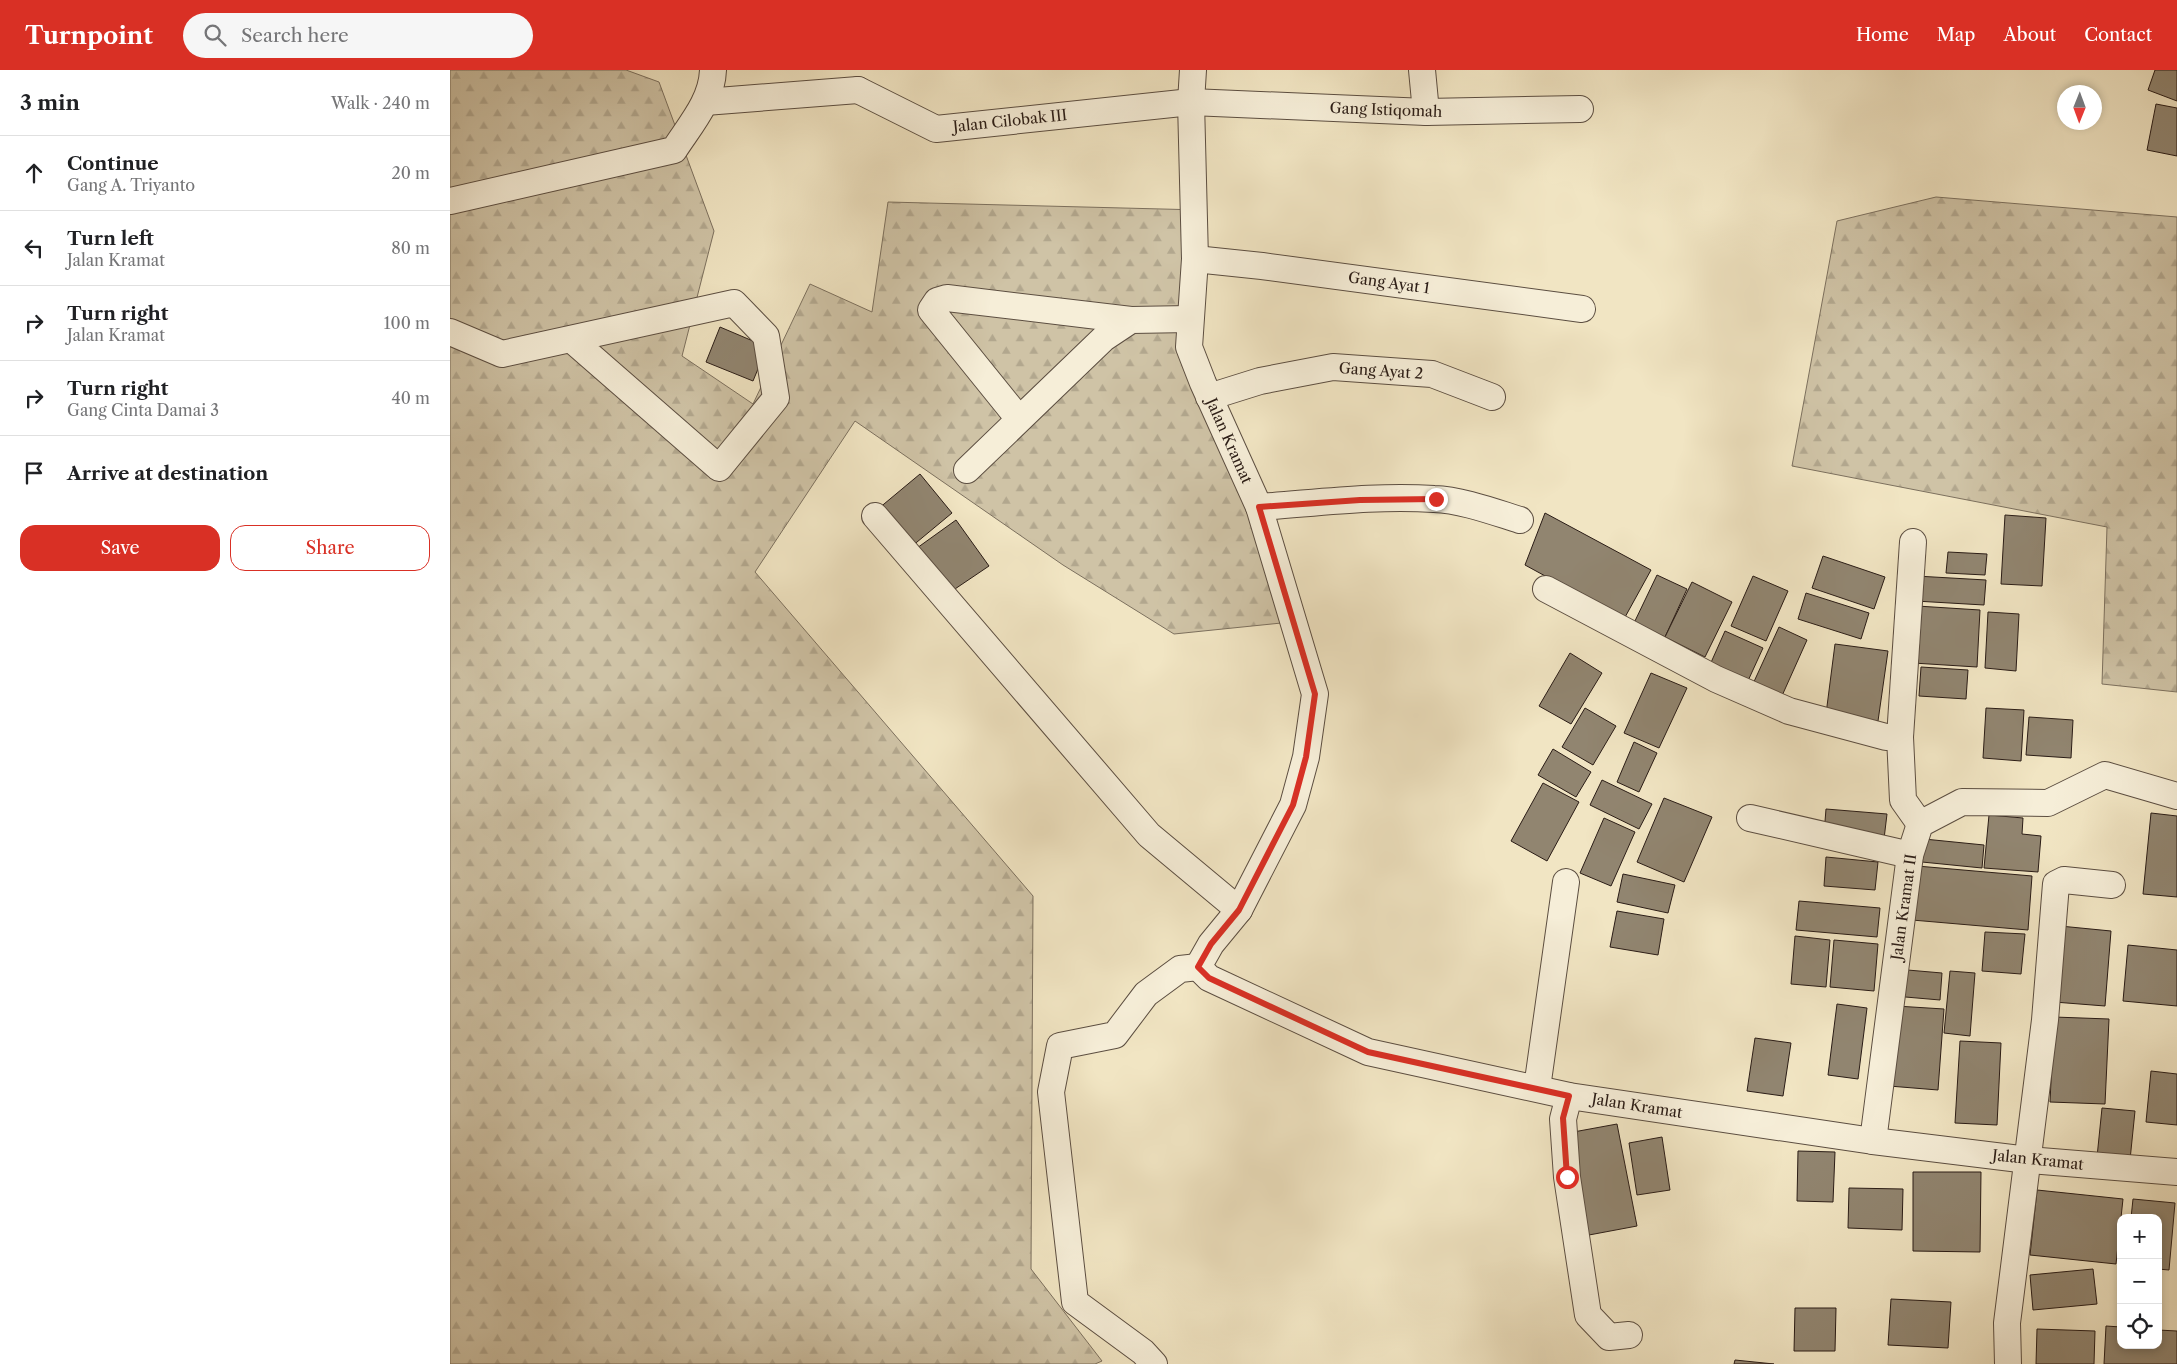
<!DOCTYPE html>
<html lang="en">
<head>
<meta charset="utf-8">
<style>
	body { margin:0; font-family:"Libre Caslon Text",serif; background:#f6f6f6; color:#202124 }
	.controls { position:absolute; right:15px; bottom:15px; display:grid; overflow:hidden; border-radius:10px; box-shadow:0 2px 8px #0003 }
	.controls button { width:45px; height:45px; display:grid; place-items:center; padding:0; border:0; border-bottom:1px solid #e0e0e0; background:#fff; color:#202124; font:25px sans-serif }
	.compass { position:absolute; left:1607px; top:15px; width:45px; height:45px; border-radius:50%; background:#fff; box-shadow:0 2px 8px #0003; rotate:181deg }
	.stop { position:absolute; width:15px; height:15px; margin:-11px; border:4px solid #d93025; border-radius:50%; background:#fff }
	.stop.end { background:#d93025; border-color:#fff; box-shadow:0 1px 5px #0008 }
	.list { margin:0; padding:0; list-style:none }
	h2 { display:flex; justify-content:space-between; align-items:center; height:65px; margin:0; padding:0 20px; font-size:21px }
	h2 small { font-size:16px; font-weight:400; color:#757577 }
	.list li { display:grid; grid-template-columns:32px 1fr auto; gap:15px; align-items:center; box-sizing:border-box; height:75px; padding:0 20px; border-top:1px solid #e0e0e0 }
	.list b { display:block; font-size:19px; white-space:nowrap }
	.list p { margin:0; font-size:16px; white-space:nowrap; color:#757577 }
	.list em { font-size:16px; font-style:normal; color:#757577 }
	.actions { display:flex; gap:10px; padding:15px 20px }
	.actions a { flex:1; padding:11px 0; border:1px solid #d93025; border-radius:15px; text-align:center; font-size:18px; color:#d93025 }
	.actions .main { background:#d93025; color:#fff }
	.icon { flex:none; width:28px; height:28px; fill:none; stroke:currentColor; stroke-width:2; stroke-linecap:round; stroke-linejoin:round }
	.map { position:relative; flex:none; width:1727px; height:1294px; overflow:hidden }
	header { display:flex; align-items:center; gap:30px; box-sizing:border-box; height:70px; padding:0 25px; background:#d93025; color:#fff }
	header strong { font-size:24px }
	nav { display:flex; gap:28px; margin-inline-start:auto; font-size:18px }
	.search { width:350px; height:45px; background:#f6f6f6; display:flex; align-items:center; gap:12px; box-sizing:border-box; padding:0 18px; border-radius:28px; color:#757577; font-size:19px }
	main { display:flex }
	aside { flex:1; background:#fff }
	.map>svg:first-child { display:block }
	.forest { fill:url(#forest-firs); stroke:#7c705e }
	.building { fill:#918570; stroke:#2a1c16 }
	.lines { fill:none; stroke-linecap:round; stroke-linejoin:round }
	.street-casing { stroke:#5c4e41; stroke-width:28 }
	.street { stroke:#f6eed8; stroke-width:26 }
	.route { stroke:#d93025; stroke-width:6 }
	.labels { text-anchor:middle; stroke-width:4; stroke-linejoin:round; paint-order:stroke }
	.street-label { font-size:15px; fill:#2a1c16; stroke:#f6eed8 }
</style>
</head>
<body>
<header>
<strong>Turnpoint</strong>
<div class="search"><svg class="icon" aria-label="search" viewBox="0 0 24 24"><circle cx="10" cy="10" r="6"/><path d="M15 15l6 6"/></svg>Search here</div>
<nav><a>Home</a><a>Map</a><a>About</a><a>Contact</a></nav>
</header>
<main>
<aside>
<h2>3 min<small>Walk · 240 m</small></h2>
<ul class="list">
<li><svg class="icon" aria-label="ahead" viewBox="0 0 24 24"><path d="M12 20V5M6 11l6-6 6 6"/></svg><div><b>Continue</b><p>Gang A. Triyanto</p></div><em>20 m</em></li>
<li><svg class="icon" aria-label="left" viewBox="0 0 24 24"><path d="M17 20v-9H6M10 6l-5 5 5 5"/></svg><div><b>Turn left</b><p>Jalan Kramat</p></div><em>80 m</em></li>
<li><svg class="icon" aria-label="right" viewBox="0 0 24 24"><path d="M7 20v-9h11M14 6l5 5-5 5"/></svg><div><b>Turn right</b><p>Jalan Kramat</p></div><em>100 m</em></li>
<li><svg class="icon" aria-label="right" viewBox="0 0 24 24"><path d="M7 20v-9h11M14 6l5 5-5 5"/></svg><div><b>Turn right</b><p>Gang Cinta Damai 3</p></div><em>40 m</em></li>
<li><svg class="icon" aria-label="arrive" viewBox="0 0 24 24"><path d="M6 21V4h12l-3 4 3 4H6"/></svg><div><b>Arrive at destination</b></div></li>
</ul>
<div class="actions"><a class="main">Save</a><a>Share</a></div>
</aside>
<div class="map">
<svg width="1727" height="1294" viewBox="0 0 1727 1294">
	<defs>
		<pattern id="forest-firs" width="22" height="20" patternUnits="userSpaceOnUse" patternTransform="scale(1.25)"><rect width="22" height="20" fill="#cfc3a6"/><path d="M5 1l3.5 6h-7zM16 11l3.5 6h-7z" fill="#b2a78e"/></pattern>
	</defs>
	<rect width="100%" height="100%" fill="#f1e5c3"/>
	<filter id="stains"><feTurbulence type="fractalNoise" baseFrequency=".004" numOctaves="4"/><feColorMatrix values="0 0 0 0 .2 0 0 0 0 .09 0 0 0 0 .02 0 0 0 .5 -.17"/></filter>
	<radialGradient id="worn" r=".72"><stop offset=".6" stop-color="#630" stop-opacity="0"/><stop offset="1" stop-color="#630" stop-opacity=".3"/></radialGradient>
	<g class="forest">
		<path d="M0,0H176L209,12L264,161L232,286L303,334L360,214L422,242L438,132L751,140V293L851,551L724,564L613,495L405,351L305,502L583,826L581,1199L652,1291L645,1294H0Z"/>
		<path d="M1486,127L1727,147V622L1652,614L1657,457L1342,396L1387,151Z"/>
	</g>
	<g class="building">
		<path d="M1705,0H1727V31L1698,20Z"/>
		<path d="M1706,34L1727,38V86L1697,80Z"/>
		<path d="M270,257L317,277L303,311L256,292Z"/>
		<path d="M470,404L502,443L461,477L428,439Z"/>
		<path d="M1095,443L1201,500L1174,549L1075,495Z"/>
		<path d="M1555,445L1596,448L1592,516L1551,514Z"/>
		<path d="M506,450L539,496L499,523L467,478Z"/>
		<path d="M1498,482L1537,484L1535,505L1496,503Z"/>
		<path d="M1373,486L1435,507L1424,539L1362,518Z"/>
		<path d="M1207,505L1237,519L1215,567L1184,553Z"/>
		<path d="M1303,506L1338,521L1316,571L1281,556Z"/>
		<path d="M1466,506L1536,510L1534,535L1465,531Z"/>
		<path d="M1242,512L1282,532L1255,587L1215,567Z"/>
		<path d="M1356,523L1419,543L1411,569L1348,549Z"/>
		<path d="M1467,536L1530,540L1527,597L1463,593Z"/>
		<path d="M1538,542L1569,544L1566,601L1535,598Z"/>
		<path d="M1329,557L1357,570L1331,628L1302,616Z"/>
		<path d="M1275,561L1313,578L1297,613L1259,597Z"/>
		<path d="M1385,574L1438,581L1428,651L1376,644Z"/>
		<path d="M1120,583L1152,603L1121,654L1089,636Z"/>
		<path d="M1471,597L1518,600L1516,629L1469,626Z"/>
		<path d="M1201,603L1237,618L1209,678L1174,663Z"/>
		<path d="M1135,638L1166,656L1143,695L1112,677Z"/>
		<path d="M1536,638L1574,640L1571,691L1533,688Z"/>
		<path d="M1579,647L1623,650L1621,688L1576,685Z"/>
		<path d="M1184,672L1207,683L1189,722L1167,712Z"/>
		<path d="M1103,679L1141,702L1126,727L1088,705Z"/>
		<path d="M1152,710L1202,734L1189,759L1140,735Z"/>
		<path d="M1093,713L1129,732L1097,791L1061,771Z"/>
		<path d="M1214,728L1262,747L1234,812L1187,792Z"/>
		<path d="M1376,739L1437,744L1434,769L1374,764Z"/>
		<path d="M1701,743L1727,746V827L1693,824Z"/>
		<path d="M1539,745L1573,748L1572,764L1591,766L1588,802L1534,798Z"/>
		<path d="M1154,748L1185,762L1161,816L1130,803Z"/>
		<path d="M1474,769L1534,775L1532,798L1472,792Z"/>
		<path d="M1376,787L1428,792L1425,820L1374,816Z"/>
		<path d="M1467,796L1582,806L1578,860L1462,850Z"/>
		<path d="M1173,804L1225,815L1218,843L1167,832Z"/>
		<path d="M1349,831L1430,838L1427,867L1346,860Z"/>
		<path d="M1167,841L1214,849L1208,885L1160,877Z"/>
		<path d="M1610,856L1661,861L1655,936L1604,932Z"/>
		<path d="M1535,862L1575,864L1571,904L1532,901Z"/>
		<path d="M1345,866L1380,870L1376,917L1341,914Z"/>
		<path d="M1384,870L1428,874L1424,921L1380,917Z"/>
		<path d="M1678,875L1727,880V936L1673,931Z"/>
		<path d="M1446,899L1492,903L1490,930L1444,926Z"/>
		<path d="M1500,901L1525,903L1520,966L1494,963Z"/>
		<path d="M1387,934L1417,938L1408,1009L1378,1005Z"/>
		<path d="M1446,936L1494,939L1488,1020L1439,1016Z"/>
		<path d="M1604,947L1659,949L1655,1034L1600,1032Z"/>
		<path d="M1305,968L1341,973L1333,1026L1297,1021Z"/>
		<path d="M1510,971L1551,973L1547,1055L1505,1053Z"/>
		<path d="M1701,1001L1727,1004V1055L1696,1052Z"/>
		<path d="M1652,1038L1685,1041L1680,1090L1647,1087Z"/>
		<path d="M1167,1054L1187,1156L1139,1165L1118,1063Z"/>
		<path d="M1212,1067L1220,1120L1187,1125L1179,1073Z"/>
		<path d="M1348,1081L1385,1082L1383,1132L1347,1131Z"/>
		<path d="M1463,1102H1531L1530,1182L1463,1181Z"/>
		<path d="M1399,1118L1453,1119L1452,1160L1398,1158Z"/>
		<path d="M1587,1120L1673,1129L1666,1194L1580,1185Z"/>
		<path d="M1683,1129L1725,1133L1719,1200L1708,1199V1148H1681Z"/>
		<path d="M1643,1199L1647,1234L1583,1240L1580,1205Z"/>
		<path d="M1441,1229L1501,1232L1498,1278L1438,1275Z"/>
		<path d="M1345,1238H1386L1385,1281H1344Z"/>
		<path d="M1656,1256L1671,1257V1275H1708V1260L1727,1261V1294H1654Z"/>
		<path d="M1587,1259L1645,1261L1644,1294H1586Z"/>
		<path d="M1285,1290L1324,1294H1284Z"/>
	</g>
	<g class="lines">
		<g class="street-casing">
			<g id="street">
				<path d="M743,0L741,32L745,189L739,277L753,313L809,437L865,624L856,687L843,735L789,840L761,874L748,897L759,908L918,982L1119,1026L1423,1071L1578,1090L1727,1102"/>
				<path d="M972,0L976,42"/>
				<path d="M408,20L486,59L741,32L976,42L1130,39"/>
				<path d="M255,32L408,20"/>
				<path d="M0,131L224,80C240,55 262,31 263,0"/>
				<path d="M745,189L812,196L1132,239"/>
				<path d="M0,262L52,284L284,233L316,266L326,328L269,398L121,269"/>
				<path d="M759,327L810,311L883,297L982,304L1042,327"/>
				<path d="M569,349L481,240L487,231L497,228L681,250"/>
				<path d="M517,400L654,268L681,250L740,249"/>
				<path d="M809,437C867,433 926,425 984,429C1012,430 1044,442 1070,450"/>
				<path d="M425,446L699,765L789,840"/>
				<path d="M1096,519L1266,609L1339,641L1436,667H1450L1453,730L1470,754"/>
				<path d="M1450,667L1463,472"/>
				<path d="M1300,748L1460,785"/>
				<path d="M1087,1018L1116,812"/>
				<path d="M1119,1026L1113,1049L1117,1107L1138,1245L1159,1267L1179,1265"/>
				<path d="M1423,1071L1460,785L1470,754L1512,732L1598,733L1655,705L1727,726"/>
				<path d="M704,1294L693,1282L625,1232L601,1022L610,976L665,965L696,924L730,899L748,897"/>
				<path d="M1558,1294L1557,1253L1595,950L1606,814L1614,810L1662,815"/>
			</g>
		</g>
		<use href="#street" class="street"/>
	</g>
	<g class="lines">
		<path class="route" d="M986,429L910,430L809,437L865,624L856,687L843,735L789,840L761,874L748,897L759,908L918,982L1119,1026L1113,1048L1117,1107"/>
	</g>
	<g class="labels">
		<g class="street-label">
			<text transform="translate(936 40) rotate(2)" y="5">Gang Istiqomah</text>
			<text transform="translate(560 51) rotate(-6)" y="5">Jalan Cilobak III</text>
			<text transform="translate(939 213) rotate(8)" y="5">Gang Ayat 1</text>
			<text transform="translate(931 301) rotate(4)" y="5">Gang Ayat 2</text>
			<text transform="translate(779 371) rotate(66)" y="5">Jalan Kramat</text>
			<text transform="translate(1454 837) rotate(-82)" y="5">Jalan Kramat II</text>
			<text transform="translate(1187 1036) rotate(9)" y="5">Jalan Kramat</text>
			<text transform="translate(1588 1090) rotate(6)" y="5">Jalan Kramat</text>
		</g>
	</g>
	<rect width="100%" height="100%" filter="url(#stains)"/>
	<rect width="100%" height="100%" fill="url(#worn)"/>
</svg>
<div class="controls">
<button>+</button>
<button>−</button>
<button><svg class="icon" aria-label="locate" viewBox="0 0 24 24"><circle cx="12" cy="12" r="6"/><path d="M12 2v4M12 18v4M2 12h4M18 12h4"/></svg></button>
</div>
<svg class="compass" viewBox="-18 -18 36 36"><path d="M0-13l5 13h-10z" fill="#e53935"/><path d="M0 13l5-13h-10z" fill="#757577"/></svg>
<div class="stop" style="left:1117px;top:1107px"></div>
<div class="stop end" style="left:986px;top:429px"></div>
</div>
</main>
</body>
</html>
